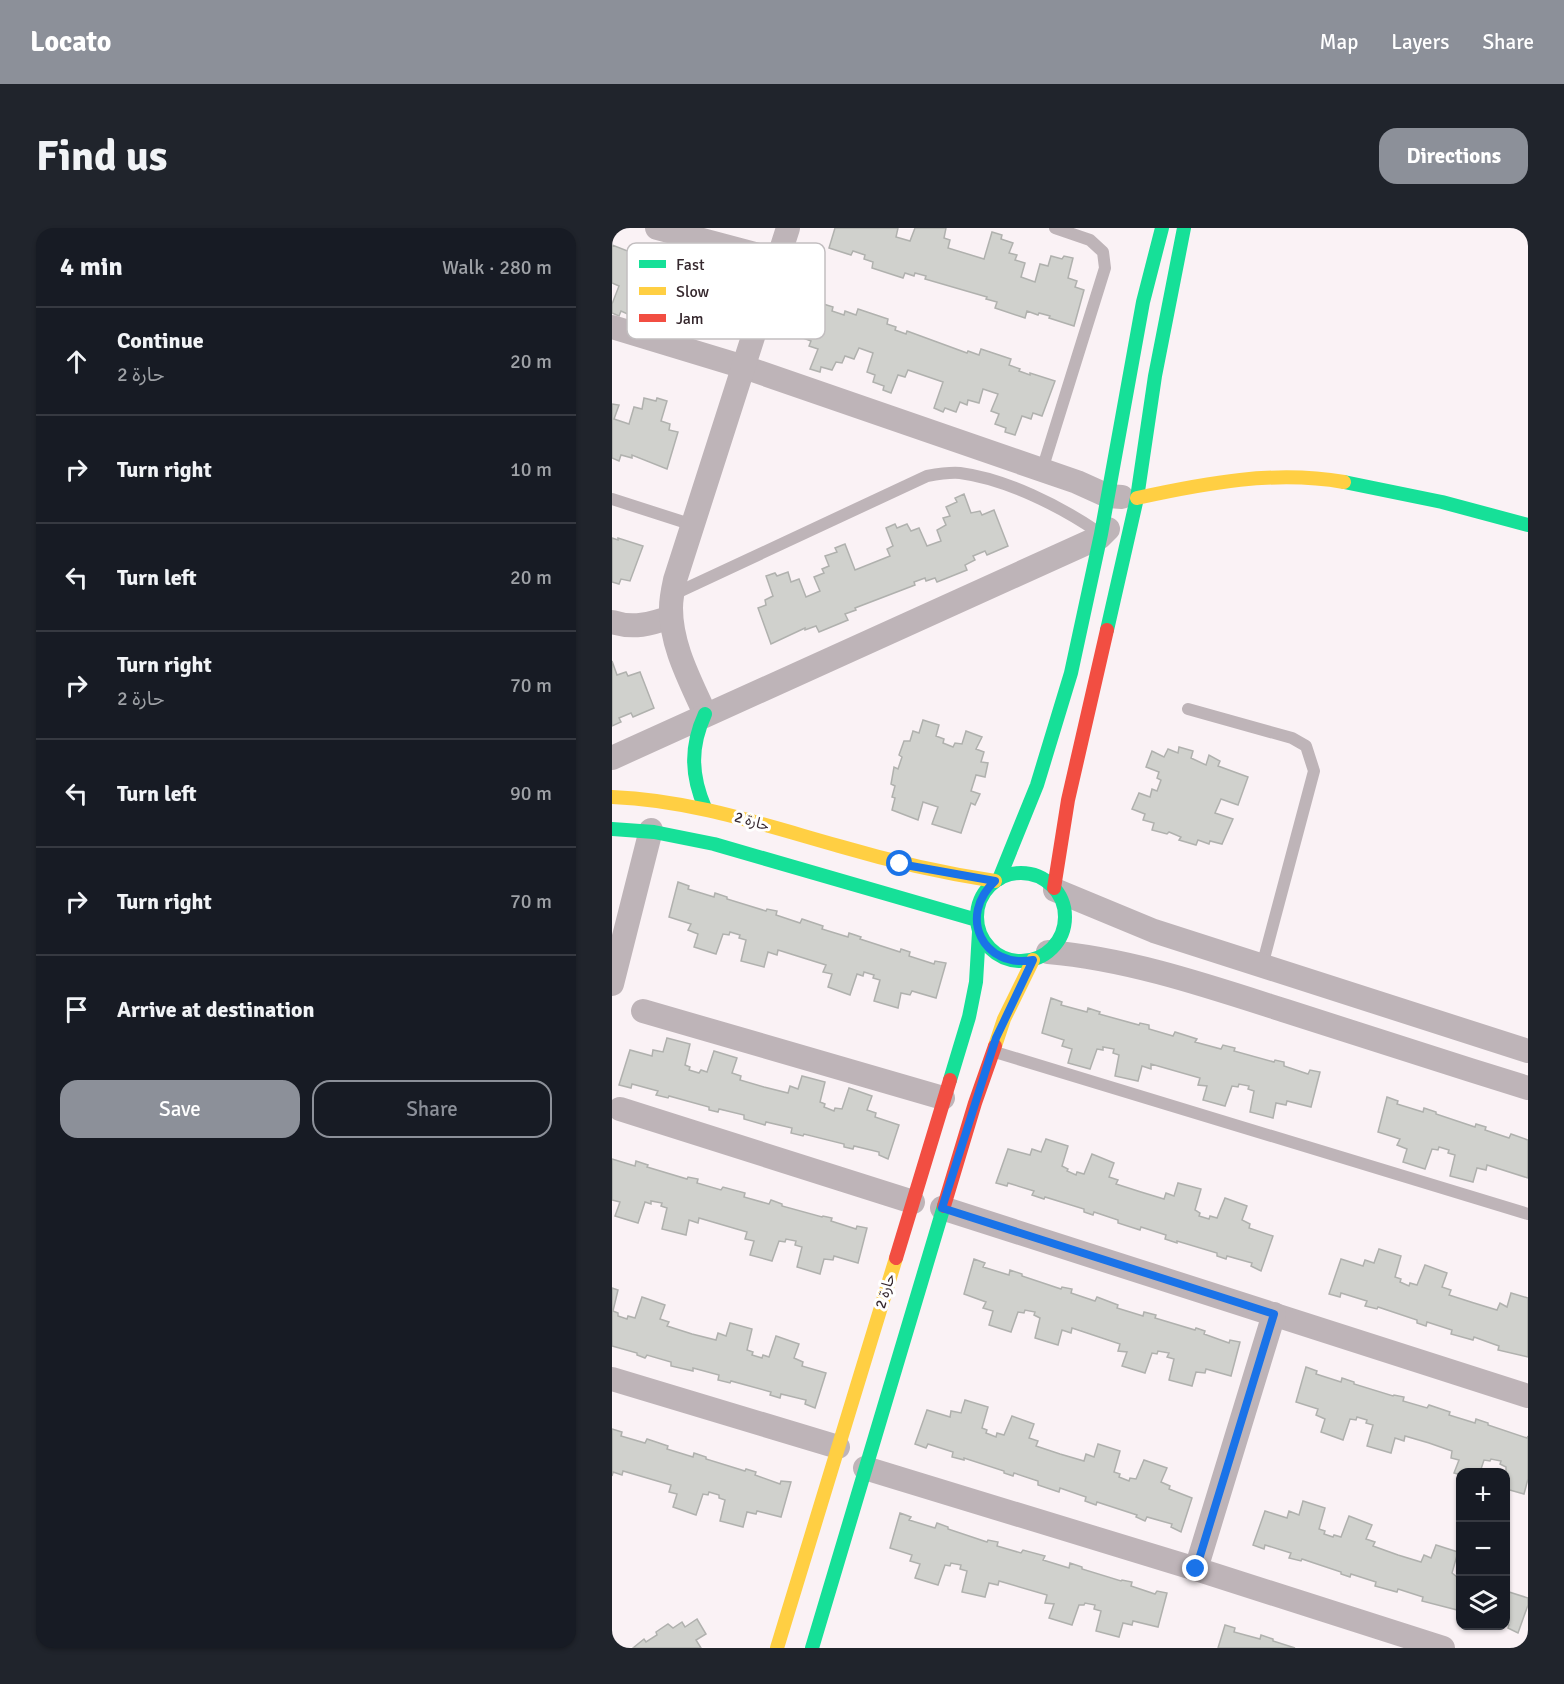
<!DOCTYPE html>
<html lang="en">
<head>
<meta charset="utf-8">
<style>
	body { margin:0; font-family:Signika,"Noto Sans Arabic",sans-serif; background:#20242c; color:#f1f3f6 }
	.controls { position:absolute; right:18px; bottom:18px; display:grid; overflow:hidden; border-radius:12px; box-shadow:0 2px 4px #0004 }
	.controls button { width:54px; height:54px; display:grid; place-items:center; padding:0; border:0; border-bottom:2px solid #363941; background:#171b24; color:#f1f3f6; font:30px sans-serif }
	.stop { position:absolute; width:18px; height:18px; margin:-14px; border:4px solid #1a73e8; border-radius:50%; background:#fff }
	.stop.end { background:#1a73e8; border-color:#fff; box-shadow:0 2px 6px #0008 }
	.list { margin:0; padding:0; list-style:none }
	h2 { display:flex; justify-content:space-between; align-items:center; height:78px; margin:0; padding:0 24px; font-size:26px }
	h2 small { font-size:20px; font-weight:400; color:#9ea1a6 }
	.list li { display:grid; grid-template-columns:39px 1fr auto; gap:18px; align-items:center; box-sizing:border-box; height:108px; padding:0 24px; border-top:2px solid #363941 }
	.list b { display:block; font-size:22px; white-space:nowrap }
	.list p { margin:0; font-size:20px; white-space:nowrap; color:#9ea1a6 }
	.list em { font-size:20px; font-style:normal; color:#9ea1a6 }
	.actions { display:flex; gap:12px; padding:18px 24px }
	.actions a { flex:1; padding:14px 0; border:2px solid #8c9099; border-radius:18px; text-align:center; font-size:21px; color:#8c9099 }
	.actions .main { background:#8c9099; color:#fff }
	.icon { flex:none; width:33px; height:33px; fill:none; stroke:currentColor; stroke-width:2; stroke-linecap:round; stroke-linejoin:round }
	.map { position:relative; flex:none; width:916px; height:1420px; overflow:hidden; border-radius:18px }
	header { display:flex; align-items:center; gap:36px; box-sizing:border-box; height:84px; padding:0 30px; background:#8c9099; color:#fff }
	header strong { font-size:28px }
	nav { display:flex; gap:33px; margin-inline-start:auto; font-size:21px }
	.intro { display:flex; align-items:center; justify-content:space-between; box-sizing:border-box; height:144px; padding:0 36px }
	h1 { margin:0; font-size:42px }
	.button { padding:15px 27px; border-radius:18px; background:#8c9099; color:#fff; font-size:21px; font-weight:700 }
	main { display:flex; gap:36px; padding:0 36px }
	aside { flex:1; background:#171b24; border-radius:18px; box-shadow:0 2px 4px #0004 }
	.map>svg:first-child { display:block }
	.building { fill:#d0d1cd; stroke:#b0b1ae; stroke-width:1.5 }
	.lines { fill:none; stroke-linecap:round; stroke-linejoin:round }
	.lane { stroke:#beb4b8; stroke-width:12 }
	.street { stroke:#beb4b8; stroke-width:24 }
	.fast { stroke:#16e098; stroke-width:14 }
	.slow { stroke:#ffcf43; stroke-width:14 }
	.jam { stroke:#f24e42; stroke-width:14 }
	.route { stroke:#1a73e8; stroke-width:8 }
	.labels { text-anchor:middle; stroke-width:6; stroke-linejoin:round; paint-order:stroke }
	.street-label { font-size:15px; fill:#35272d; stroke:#fff }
	.key { fill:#fff; stroke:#c2bec0; stroke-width:1.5 }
	.key-label { font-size:16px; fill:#35272d }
</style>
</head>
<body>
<header>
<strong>Locato</strong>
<nav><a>Map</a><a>Layers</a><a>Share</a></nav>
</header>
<div class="intro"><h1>Find us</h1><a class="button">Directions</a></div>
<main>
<aside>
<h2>4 min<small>Walk · 280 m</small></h2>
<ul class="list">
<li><svg class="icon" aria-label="ahead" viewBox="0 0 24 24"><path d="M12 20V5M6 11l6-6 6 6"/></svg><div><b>Continue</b><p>حارة 2</p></div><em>20 m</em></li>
<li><svg class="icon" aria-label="right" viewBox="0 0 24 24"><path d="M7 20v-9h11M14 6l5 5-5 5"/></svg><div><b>Turn right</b></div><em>10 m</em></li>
<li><svg class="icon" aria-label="left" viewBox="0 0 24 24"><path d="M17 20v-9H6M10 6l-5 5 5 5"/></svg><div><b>Turn left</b></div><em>20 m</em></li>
<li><svg class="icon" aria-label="right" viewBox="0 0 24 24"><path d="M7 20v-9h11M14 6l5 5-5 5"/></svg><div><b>Turn right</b><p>حارة 2</p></div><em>70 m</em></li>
<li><svg class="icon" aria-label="left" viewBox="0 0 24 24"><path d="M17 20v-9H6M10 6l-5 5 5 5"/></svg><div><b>Turn left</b></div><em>90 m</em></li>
<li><svg class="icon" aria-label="right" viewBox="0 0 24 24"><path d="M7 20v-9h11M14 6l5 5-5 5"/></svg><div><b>Turn right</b></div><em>70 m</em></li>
<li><svg class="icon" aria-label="arrive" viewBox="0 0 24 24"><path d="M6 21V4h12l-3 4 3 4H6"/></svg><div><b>Arrive at destination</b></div></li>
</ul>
<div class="actions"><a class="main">Save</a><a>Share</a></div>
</aside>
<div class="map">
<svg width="916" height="1420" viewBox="0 0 916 1420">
	<rect width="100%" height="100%" fill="#faf2f5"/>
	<g class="building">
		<path d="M223,0H286L284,9L298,13L303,0H334L332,10L338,12L336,20L372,31L380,4L390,7L389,11L401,15L397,25L405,27L403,32L413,35L409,49L423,54L428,36L436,38L439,28L450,31L452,28L461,30L456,50L465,53L463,59L472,62L462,98L437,90L438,88L427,85L426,87L415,83L413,90L383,80L385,74L374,71L375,69L313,51L314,48L303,45L302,48L293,45L291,50L260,40L261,34L252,31L253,27L241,23L239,27L217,20Z"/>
		<path d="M0,17L31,29V27L43,31L45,24L74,34L72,40L83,44L82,47L94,50V48L119,57L106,92L97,89L94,94L86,91L78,111L69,107L70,104L59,100L63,90L55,87L61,70L47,65L42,79L32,76L31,80L24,77L20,88L9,83L7,88L0,85V76L7,58L0,55Z"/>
		<path d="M199,72L221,79L220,83L232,87L233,83L244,87L246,81L276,91L275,96L284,99L283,102L294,106L295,103L355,125L356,123L367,127L369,121L399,131L397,137L408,141L407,143L418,147V145L443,153L430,188L421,185L419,191L410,188L403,207L393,204L394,200L383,196L387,186L379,183L386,166L371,161L367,175L356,172L355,177L348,174L344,184L333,180L331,184L322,180L331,154L296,142L293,149L286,147L279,165L271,162L272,158L261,154L263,147L255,144L261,125L247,120L242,131L233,128L230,135L224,134L220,142L209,139L208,144L198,141L206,121L197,118L199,113L186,108Z"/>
		<path d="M32,170L44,173L45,170L55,173L49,193L58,196L57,202L66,204L55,241L20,227V230L9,227L7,233L0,230V176L7,177L2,191L17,196L22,179L30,181Z"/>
		<path d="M352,266L359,285L368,283L370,287L382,282L396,318L375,327L373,323L361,328L363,332L353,337L355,342L325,354L323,350L314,353L313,350L302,354L303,357L243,380L244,382L233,386L236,392L207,404L204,398L193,402V400L159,416L146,380L154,377L153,372L161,368L154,348L163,345L165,348L176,344L179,354L187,351L194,369L208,363L202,349L212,345L210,341L217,338L213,328L225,324L223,320L233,316L243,342L278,328L275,321L281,318L274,300L283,296L285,300L295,296L299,303L307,300L315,318L329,313L325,302L334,297L331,290L338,288L334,279L345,274L343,270Z"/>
		<path d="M0,310L6,312V310L31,318L18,353L9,351L7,356L0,354Z"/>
		<path d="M0,433L5,447L14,444L16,448L28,444L42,480L21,489L19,485L7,490L9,494L0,498Z"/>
		<path d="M311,492L327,497L324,508L332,511L331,515L341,519L343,515L350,516L354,503L370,509L364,521L372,524L369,534L376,535L373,549L364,547L359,563L368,566L363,577L359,575L349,605L320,596L326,579L311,574L306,592L280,582L283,570L280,569L283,558L279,556L282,539L286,541L290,529L287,527L292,513H298L301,503L307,505Z"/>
		<path d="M567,519L581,523L579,530L594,537L597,527L608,533L606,538L636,549L626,577L609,571L603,585L621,591L610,616L598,613L597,616L586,612L584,617L567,612L569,609L557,604L555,606L540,602L542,595L531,592L533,586L520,581L527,565L538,569L540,561L545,563L549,552L545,550L547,544L534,539L540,523L552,529L556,521L566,525Z"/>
		<path d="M66,654L77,658L76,661L102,669L103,665L115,669V671L154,683L155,681L165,683L164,687L188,695L190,691L211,698L210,701L236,709L237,705L249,709L248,711L288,724L289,721L298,724L297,728L322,736L323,733L334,735L324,770L300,763L298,767L289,765L286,780L262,773L268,752L261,750L262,747L252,744L251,748L245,746L238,767L216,759L220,746L211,744L214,737L166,722L165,727L156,724L152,739L129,733L134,712L127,710L128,707L118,704L117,707L111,706L104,726L82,719L86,706L76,702L79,696L57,689Z"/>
		<path d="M439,770L450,774L449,777L475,784L476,780L488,784L487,786L527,797L528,795L537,797V801L561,808L563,804L585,811L583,814L609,821L611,817L623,820L622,823L662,834L663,832L672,834V838L696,846L698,842L708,844L699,879L675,873L674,877L664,875L661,890L638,884L642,863L636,861L637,858L627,856L626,859L620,858L613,878L591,872L595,858L586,857L588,850L539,836V841L530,838L526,853L503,848L507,827L501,825L502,821L491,819V822L485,821L478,841L456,835L460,821L450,818L452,812L430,805Z"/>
		<path d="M55,810L78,816L73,837L78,839L77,842L87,845L89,842L95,844L102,823L125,830L120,845L129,848L128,852L152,859L176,865L178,858L186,861L190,848L213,854L208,874L213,876L212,879L222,883L223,880L230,881L237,860L260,868L255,882L264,885L263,889L287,897L276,931L267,927V924L242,918L241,921L232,919V916L192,906L191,908L179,905L180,900L154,894L153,897L132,891V887L107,881L106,884L97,882V879L57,868L56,870L44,867L46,863L20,856L19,860L7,857L18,822L40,828L41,822L51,824Z"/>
		<path d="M775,869L786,873L785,876L811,884L812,880L824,884V886L863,899L864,896L874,899L873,902L897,910L899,906L916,912V950L875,937L874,942L865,940L861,954L838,948L843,927L836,925L837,922L827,919L826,922L820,921L813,941L791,934L795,921L785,917L788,911L766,904Z"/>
		<path d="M434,911L456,918L450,938L456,941L455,943L464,947L465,944L472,946L480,926L502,935L497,949L506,952L504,956L529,964L552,971L554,965L562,968L566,955L589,961L583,982L588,985L587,988L597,991L598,988L605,990L613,970L635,978L630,992L638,996L637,1000L661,1008L649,1043L639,1038L640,1035L615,1028L614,1031L605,1028V1025L565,1013V1015L553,1011L554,1007L529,999L528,1002L506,995V992L482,984L481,987L472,984V981L433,969L432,971L420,967L422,963L396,955L395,958L384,955L396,921L418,927L420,921L429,924Z"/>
		<path d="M0,931L23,938L24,933L36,937L35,939L75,951L76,949L86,951L85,955L109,962L111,959L133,965L132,969L157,976L159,972L170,976V978L210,989L211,988L220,990L219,993L244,1001L245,998L255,1000L246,1035L222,1028L221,1032L212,1031L208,1046L185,1039L190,1019L183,1017L184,1013L174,1011L173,1014L167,1013L160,1033L138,1027L142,1013L133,1011L135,1004L87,990L86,995L77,992L74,1007L50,1001L55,980L49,978L50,975L39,973V976L33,974L26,995L3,988L8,974L0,972Z"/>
		<path d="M767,1021L789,1028L783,1049L789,1051L788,1054L797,1058L798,1055L805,1057L813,1037L835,1045L830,1059L839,1062L837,1067L862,1075L885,1082L888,1075L895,1079L899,1065L916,1070V1129L886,1122L887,1118L862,1109L861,1112L839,1106L840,1102L815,1094L814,1098L805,1095V1092L766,1079L765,1081L753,1078L755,1073L729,1065L728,1069L717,1066L729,1031L751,1038L753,1032L762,1035Z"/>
		<path d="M362,1031L373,1035L371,1039L397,1047L398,1042L410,1046V1048L449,1061L450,1059L460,1061L459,1065L483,1073L485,1069L506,1077L505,1080L531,1088L532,1084L544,1087L543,1090L583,1102L584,1100L593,1103L592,1106L617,1115L618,1112L628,1114L619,1148L594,1141L593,1145L584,1144L580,1158L557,1152L562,1131L555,1129L557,1125L546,1123L545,1126L540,1125L533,1145L510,1138L515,1124L506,1123L508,1116L460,1100L459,1105L450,1102L446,1117L423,1110L428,1090L422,1087L423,1084L413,1082L412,1085L406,1084L399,1104L377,1097L381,1083L371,1080L374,1074L352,1066Z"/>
		<path d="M0,1060L6,1062L1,1083L6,1085V1088L15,1091L16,1088L23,1090L30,1069L53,1077L48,1091L57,1094L55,1098L80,1106L104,1112L106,1105L114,1108L118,1095L140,1101L135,1122L141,1124L140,1127L150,1130L151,1127L157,1129L164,1108L187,1116L182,1130L191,1134L190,1138L214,1145L203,1180L193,1176L194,1172L169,1166L168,1170L158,1167L159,1164L119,1153L118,1155L106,1152L107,1147L81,1140V1143L59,1138V1134L35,1127L33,1130L25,1127V1125L0,1118Z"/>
		<path d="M694,1139L705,1143L704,1146L729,1154L730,1150L742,1154V1156L781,1168L782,1167L792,1169L791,1173L815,1180L817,1177L838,1184L837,1187L863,1195L864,1191L876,1195V1197L915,1210L916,1208V1251L912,1266L894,1261V1239L888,1236L889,1233L879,1231L878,1233L872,1232L868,1244H849V1247L842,1245L847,1232L839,1230L840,1223L817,1215L793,1208L792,1213L783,1210L779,1225L755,1218L761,1197L754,1195L755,1192L745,1189L744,1192L738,1191L731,1212L709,1204L713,1191L704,1187L706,1181L684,1174Z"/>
		<path d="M353,1172L376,1179L370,1200L375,1202L374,1205L384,1209L385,1205L392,1207L400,1188L422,1196L417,1210L426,1213L424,1218L448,1226L472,1233L474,1226L482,1229L486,1216L508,1223L502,1244L508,1246L507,1249L517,1253L518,1250L524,1251L532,1232L555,1240L549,1254L558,1258L557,1261L580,1270L569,1304L559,1299L560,1296L535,1289L533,1293L524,1289L525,1287L485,1274L484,1277L473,1273L474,1269L448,1260L447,1264L426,1257V1253L402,1245L401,1248L392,1245V1243L352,1230V1232L340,1229L341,1224L316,1216L314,1220L303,1216L315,1182L338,1189L339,1183L349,1185Z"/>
		<path d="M0,1201L10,1204L9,1208L33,1215L35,1211L56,1218L55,1221L81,1229L82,1225L94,1229V1231L133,1243L134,1241L144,1244L143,1247L168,1256L169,1253L179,1254L169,1289L145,1283L144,1286L135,1284L131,1299L108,1293L113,1272L107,1270V1267L97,1264L96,1267L91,1266L84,1287L61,1279L65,1266L57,1264L59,1257L11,1243L10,1247L1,1244L0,1248Z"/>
		<path d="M691,1273L713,1280L707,1301L713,1303L712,1306L721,1309L722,1307L729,1309L737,1288L760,1297L754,1311L763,1314L761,1318L786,1327L809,1334L812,1327L819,1330L824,1317L846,1324L840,1345L849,1352V1383L810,1373L811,1369L786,1361L785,1364L763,1358L764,1354L739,1346L738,1349L729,1346V1344L690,1331L689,1333L677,1330L679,1325L653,1317L652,1321L641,1317L653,1283L675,1290L677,1283L687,1287Z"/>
		<path d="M288,1285L299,1289L297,1292L323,1300L325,1295L336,1299V1301L375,1314L376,1312L386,1314L385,1318L409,1325L411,1322L433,1328L431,1332L457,1340L458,1335L470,1339V1341L509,1353L510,1352L520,1354L519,1358L543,1366L545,1363L555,1365L546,1399L521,1393L520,1397L511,1395L507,1409L484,1403L489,1383L482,1381L483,1377L473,1375L472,1377H467L460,1397L437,1390L442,1376L433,1375L435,1367L387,1353L386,1357L377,1355L373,1369L350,1364L355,1343L348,1341L349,1337L339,1335L338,1338L333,1337L326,1357L303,1350L308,1336L298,1333L300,1327L278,1320Z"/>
		<path d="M894,1358H896L894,1363L916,1370V1377L906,1405L896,1400L897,1397L894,1396Z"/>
		<path d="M85,1391L94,1406L84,1412L89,1420H21L32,1411L34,1414L45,1407L44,1404L56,1396L61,1400L70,1394L73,1399Z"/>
		<path d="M613,1397L623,1400L622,1404L648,1411L649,1407L661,1411V1413L683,1420H606Z"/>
	</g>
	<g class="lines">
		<g class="lane">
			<path d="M430,242L493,40L491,24L478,12L443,0"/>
			<path d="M0,271L81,297"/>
			<path d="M60,367L315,248C326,246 337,244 348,245C394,251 448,278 486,304"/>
			<path d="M576,481L680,510L694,518L702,543L650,738"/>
			<path d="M383,824L916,986"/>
		</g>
		<g class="street">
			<path d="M45,0L166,32"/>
			<path d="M0,99L132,139L465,254L496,268L510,269"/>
			<path d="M0,394C21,401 39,396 59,389"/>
			<path d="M93,486C78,452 59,418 59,380C59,371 61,361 63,352L176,0"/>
			<path d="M0,530L488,309L496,301"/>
			<path d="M443,662L542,703L916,823"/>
			<path d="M436,724C517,731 596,758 674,783C754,809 835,835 916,860"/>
			<path d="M0,756L39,602"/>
			<path d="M31,783L331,870"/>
			<path d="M8,881L301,974"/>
			<path d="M330,980L916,1168"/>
			<path d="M0,1151L226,1219"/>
			<path d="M253,1240L584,1341L831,1420"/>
			<path d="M584,1341L662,1086"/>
		</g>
		<g class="fast">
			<path d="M732,254L830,274L916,297"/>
			<path d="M495,402L525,270L543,148L572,0"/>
			<path d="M93,486C78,519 79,547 93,580"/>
			<path d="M0,601L42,604L102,616L365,692"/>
			<circle cx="409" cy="689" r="44"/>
			<path d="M387,651L425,557L459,445L489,306L531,74L550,0"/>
			<path d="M338,852L357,789L364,754L367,704"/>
			<path d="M200,1420L332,978"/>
		</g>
		<g class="slow">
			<path d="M525,270C594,255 662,242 732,254"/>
			<path d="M0,569C79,572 152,597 227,618C278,633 330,645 383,653"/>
			<path d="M383,818L392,791L421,732"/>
			<path d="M165,1420L284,1030"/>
		</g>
		<g class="jam">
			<path d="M442,660L456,572L495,402"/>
			<path d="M332,978L363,875L383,818"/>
			<path d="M284,1030L338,852"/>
		</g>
	</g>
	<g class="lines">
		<path class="route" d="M288,636L383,653C345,688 371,741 421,732L384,810L330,980L662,1086L584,1341"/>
	</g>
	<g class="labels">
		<g class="street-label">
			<text transform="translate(140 593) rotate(16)" y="5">حارة 2</text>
			<text transform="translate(273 1063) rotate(-73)" y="5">حارة 2</text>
		</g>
	</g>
	<rect x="15" y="15" width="198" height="96" rx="9" class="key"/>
	<rect x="27" y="32" width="27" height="8" fill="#16e098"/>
	<rect x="27" y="59" width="27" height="8" fill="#ffcf43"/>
	<rect x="27" y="86" width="27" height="8" fill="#f24e42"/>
	<g class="key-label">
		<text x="64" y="42">Fast</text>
		<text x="64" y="69">Slow</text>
		<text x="64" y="96">Jam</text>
	</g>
</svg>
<div class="controls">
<button>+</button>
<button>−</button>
<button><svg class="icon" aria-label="layers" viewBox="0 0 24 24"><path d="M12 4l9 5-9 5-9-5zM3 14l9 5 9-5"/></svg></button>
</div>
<div class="stop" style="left:288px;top:636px"></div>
<div class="stop end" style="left:584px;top:1341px"></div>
</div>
</main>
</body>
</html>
